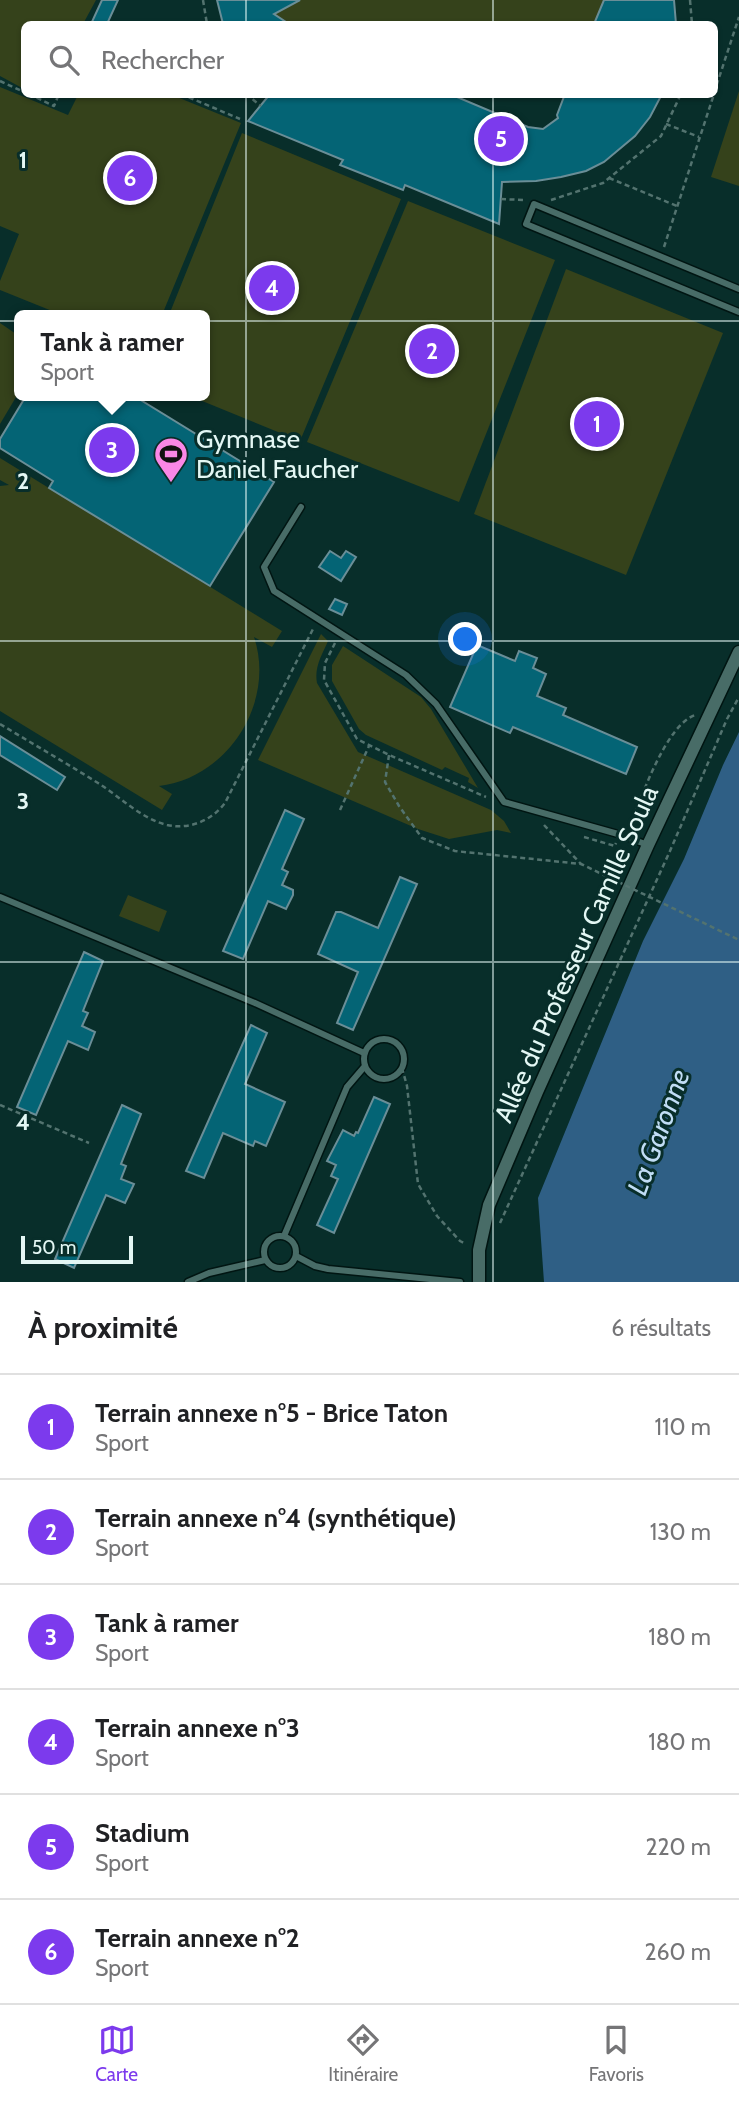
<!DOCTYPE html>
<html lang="fr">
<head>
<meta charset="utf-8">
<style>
	body { margin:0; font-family:Cabin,sans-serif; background:#f6f6f6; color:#202124 }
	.scale { position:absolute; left:21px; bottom:18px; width:112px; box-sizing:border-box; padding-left:7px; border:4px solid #e3f7f4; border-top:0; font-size:19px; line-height:24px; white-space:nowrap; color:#e3f7f4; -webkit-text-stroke:5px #082e2a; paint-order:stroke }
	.you { position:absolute; left:466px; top:640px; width:24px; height:24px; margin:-18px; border:5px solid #fff; border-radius:50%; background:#1a73e8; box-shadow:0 0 0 10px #1a73e833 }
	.badge { display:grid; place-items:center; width:46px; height:46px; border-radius:50%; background:#7c3aed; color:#fff; font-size:23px; font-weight:700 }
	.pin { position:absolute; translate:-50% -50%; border:4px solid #fff; box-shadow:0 2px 7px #0006 }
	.popup { position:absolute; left:14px; top:310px; width:196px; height:91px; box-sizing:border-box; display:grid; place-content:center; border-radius:10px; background:#fff; filter:drop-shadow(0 2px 5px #0005); font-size:23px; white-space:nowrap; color:#757577 }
	.popup b { font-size:26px; color:#202124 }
	.popup::after { content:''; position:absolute; left:50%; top:100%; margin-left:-14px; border:14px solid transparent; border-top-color:#fff }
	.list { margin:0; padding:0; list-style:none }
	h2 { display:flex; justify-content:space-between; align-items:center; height:91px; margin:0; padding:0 28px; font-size:30px }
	h2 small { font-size:23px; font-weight:400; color:#757577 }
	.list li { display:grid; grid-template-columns:46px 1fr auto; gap:21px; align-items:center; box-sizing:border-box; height:105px; padding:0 28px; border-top:2px solid #e0e0e0 }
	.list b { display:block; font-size:26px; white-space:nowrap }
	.list p { margin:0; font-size:23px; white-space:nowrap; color:#757577 }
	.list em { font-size:23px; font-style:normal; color:#757577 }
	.icon { flex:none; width:38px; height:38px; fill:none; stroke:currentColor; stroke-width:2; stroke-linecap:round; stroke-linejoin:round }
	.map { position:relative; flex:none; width:739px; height:1282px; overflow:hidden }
	.search { position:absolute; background:#fff; box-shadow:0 2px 5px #0004; left:21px; right:21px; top:21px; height:77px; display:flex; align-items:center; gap:18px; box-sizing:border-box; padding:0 24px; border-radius:10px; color:#757577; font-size:26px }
	.sheet { height:721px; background:#fff }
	nav { display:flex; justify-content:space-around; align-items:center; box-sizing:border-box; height:98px; border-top:2px solid #e0e0e0; background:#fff; font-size:19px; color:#757577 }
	nav a { display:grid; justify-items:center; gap:4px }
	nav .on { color:#7c3aed }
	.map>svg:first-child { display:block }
	.green { fill:#35421b }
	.water { fill:#2f5f85 }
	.building { fill:#046475; stroke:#6a8e97; stroke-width:2 }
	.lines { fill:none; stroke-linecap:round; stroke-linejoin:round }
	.service-casing { stroke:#001512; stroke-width:9 }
	.minor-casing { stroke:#001512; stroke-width:15 }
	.path { stroke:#53736f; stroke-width:2.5; stroke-dasharray:5 3.5; stroke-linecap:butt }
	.service { stroke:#486c67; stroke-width:6 }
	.minor { stroke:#486c67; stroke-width:12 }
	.path-bridge { stroke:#53736f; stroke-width:2.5; stroke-dasharray:5 3.5; stroke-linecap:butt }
	.grid { fill:none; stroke:#e3f7f4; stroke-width:2; stroke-opacity:0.55 }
	.labels { text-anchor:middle; stroke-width:6; stroke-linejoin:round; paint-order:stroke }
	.poi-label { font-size:26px; fill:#e3f7f4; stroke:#082e2a; text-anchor:start }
	.street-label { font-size:26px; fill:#e3f7f4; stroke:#082e2a }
	.water-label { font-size:28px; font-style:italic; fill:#c1ddf5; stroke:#082e2a }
	.grid-label { font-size:23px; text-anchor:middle; font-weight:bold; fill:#e3f7f4; stroke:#082e2a; stroke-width:6; stroke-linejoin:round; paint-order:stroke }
</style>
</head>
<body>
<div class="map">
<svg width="739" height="1282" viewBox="0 0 739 1282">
	<rect width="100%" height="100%" fill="#082e2a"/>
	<g class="green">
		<path d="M0,0H96L83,24H24V89L0,76Z"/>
		<path d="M217,0H673L676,24H224Z"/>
		<path d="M0,87L68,115L78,95H172L241,123L162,315H62L0,290V281L19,234L0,226Z"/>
		<path d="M739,91V186L711,177Z"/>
		<path d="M242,133L401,199L300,441L190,396H205V315H169Z"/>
		<path d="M408,201L555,260L459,502L307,442Z"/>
		<path d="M566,269L723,333L626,575L474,514Z"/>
		<path d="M0,323L19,336V392L0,424Z"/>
		<path d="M0,458L282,631L272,647L254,637C276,702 228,778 159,786L172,794L162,810L0,711V486L9,485L0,480Z"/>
		<path d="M321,634L328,641C322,655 314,667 317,683L358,752L491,810L504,821L511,833L497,830L449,839L418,829L258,760Z"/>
		<path d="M343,646L421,697L431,709L478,788L468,782L469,778L445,767L442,770L366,735L359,729L332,681V665Z"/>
		<path d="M128,895L167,911L159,932L119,916Z"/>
	</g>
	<path class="water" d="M739,732V1282H544L538,1198L643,941L684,859L723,765Z"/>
	<g class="building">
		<path d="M102,0H118L107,24H91Z"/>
		<path d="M217,0H300L274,14L289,24H223Z"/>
		<path d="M604,0H674L676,24H594Z"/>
		<path d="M270,94H450L528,127L543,129L558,118L557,115L565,94H662L650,117L635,136L604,162L586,171L561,177L536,181L502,182L499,224L405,185L403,190L340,165L343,160L248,121Z"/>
		<path d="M26,396H134L274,482L210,586L49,488L53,481L0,448V439Z"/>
		<path d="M330,551L341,558L346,551L356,557L341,581L319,567Z"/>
		<path d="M335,599L347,604L342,615L329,609Z"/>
		<path d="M477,645L515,661L519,651L537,658L533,668L546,674L537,696L566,708L563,715L637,747L626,774L513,727L510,733L450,707Z"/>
		<path d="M0,736L65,777L57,790L0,755Z"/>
		<path d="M285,810L304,819L282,869L288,872L282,885L293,890V895L286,909L268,901L243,959L223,951Z"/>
		<path d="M400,877L417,884L353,1030L337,1023L358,972L318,954L336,912H341L378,928Z"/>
		<path d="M84,952L103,961L83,1011L88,1013L82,1026L95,1032L88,1050L68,1041L36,1115L17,1107Z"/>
		<path d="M251,1025L267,1033L245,1084L285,1102L266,1146L255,1141L253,1146L223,1133L204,1178L186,1171Z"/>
		<path d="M374,1097L390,1104L334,1233L317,1225L338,1179L331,1176L336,1165L327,1161L343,1130L354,1136L356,1132L358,1133Z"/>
		<path d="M122,1105L141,1114L121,1164L126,1166L121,1179L134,1184L125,1203L106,1195L74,1268L55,1259Z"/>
	</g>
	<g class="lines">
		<g class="service-casing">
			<g id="service">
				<path d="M739,289L534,204L526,224L739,312"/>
				<path d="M301,507L264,567L274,591L406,675L436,704L504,802L618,834L648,845"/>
				<path d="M0,897L255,1003L364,1053"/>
				<circle cx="384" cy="1059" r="20"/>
				<circle cx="280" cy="1252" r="16"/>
				<path d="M284,1236L347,1087L365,1066"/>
				<path d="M296,1256L315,1266L328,1269L460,1282"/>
				<path d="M188,1282L209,1273L265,1260"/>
			</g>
		</g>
		<g class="minor-casing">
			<path id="minor" d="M479,1282V1250L489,1205L537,1092L648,845L739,652"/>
		</g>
		<g class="path">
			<path d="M203,0L207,24"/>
			<path d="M690,0L692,24"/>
			<path d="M0,81L24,92"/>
			<path d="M714,93L739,17"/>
			<path d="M29,94L54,106L59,94"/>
			<path d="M181,94L240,119"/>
			<path d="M246,94L261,106"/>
			<path d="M666,124L699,137"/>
			<path d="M609,178L677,206"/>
			<path d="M501,199L523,200"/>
			<path d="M551,200L603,183L661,136L681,94"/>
			<path d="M664,247L714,94"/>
			<path d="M335,643L325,663L324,680L357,739L389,755L486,797"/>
			<path d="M0,724C33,744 66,763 98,783C120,797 142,819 167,825C190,830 212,820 225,803L313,629"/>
			<path d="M340,810L369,746"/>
			<path d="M544,825L581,864"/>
			<path d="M629,828C641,799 665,726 695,715"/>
			<path d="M584,837L615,846L616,843"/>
			<path d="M402,1068L407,1086L418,1184L437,1216L460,1241L466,1244"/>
			<path d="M0,1105L89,1143"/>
			<path d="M500,1223L670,851L727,719L739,697"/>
		</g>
		<use href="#service" class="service"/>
		<use href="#minor" class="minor"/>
		<path class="path-bridge" d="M389,755L385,782L399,806L422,838L455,851L581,864L739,940"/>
	</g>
	<path class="grid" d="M246,0V24M493,0V24M246,94V1282M493,94V1282M0,321H739M0,641H739M0,962H739"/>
	<defs>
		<g id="stadium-pin" transform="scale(1.75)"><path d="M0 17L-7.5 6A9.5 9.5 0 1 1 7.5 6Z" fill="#fa87e6" stroke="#082e2a"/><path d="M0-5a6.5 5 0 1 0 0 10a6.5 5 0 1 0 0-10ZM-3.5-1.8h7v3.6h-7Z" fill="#111"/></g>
	</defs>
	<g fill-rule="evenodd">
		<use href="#stadium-pin" x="171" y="454"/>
	</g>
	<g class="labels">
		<g class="poi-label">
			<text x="196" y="448">Gymnase<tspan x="196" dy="30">Daniel Faucher</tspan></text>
		</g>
		<g class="street-label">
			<text transform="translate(576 954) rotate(-66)" y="9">Allée du Professeur Camille Soula</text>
		</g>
		<g class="water-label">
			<text transform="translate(658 1132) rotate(-70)" y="10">La Garonne</text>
		</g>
	</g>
	<g class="grid-label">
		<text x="23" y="168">1</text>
		<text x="23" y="489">2</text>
		<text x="23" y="809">3</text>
		<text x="23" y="1130">4</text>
	</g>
</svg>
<div class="scale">50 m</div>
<div class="you"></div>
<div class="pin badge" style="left:597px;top:424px">1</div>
<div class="pin badge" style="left:432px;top:351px">2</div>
<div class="pin badge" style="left:112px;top:450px">3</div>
<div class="popup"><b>Tank à ramer</b>Sport</div>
<div class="pin badge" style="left:272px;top:288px">4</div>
<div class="pin badge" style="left:501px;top:139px">5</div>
<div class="pin badge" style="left:130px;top:178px">6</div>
<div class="search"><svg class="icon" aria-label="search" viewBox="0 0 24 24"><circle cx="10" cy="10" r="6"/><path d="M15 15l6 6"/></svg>Rechercher</div>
</div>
<section class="sheet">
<h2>À proximité<small>6 résultats</small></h2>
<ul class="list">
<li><span class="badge">1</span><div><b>Terrain annexe n°5 - Brice Taton</b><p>Sport</p></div><em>110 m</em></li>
<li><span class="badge">2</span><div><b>Terrain annexe n°4 (synthétique)</b><p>Sport</p></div><em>130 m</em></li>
<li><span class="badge">3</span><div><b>Tank à ramer</b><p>Sport</p></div><em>180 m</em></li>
<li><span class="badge">4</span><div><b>Terrain annexe n°3</b><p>Sport</p></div><em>180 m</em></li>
<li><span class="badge">5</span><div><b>Stadium</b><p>Sport</p></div><em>220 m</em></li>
<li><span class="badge">6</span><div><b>Terrain annexe n°2</b><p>Sport</p></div><em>260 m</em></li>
</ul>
</section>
<nav>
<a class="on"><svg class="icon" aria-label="map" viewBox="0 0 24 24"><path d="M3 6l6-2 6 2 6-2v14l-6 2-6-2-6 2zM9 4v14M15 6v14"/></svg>Carte</a>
<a><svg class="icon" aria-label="directions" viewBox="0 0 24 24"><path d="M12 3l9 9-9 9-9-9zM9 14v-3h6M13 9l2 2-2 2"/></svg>Itinéraire</a>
<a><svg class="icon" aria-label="saved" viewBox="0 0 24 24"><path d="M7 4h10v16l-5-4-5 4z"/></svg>Favoris</a>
</nav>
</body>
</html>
